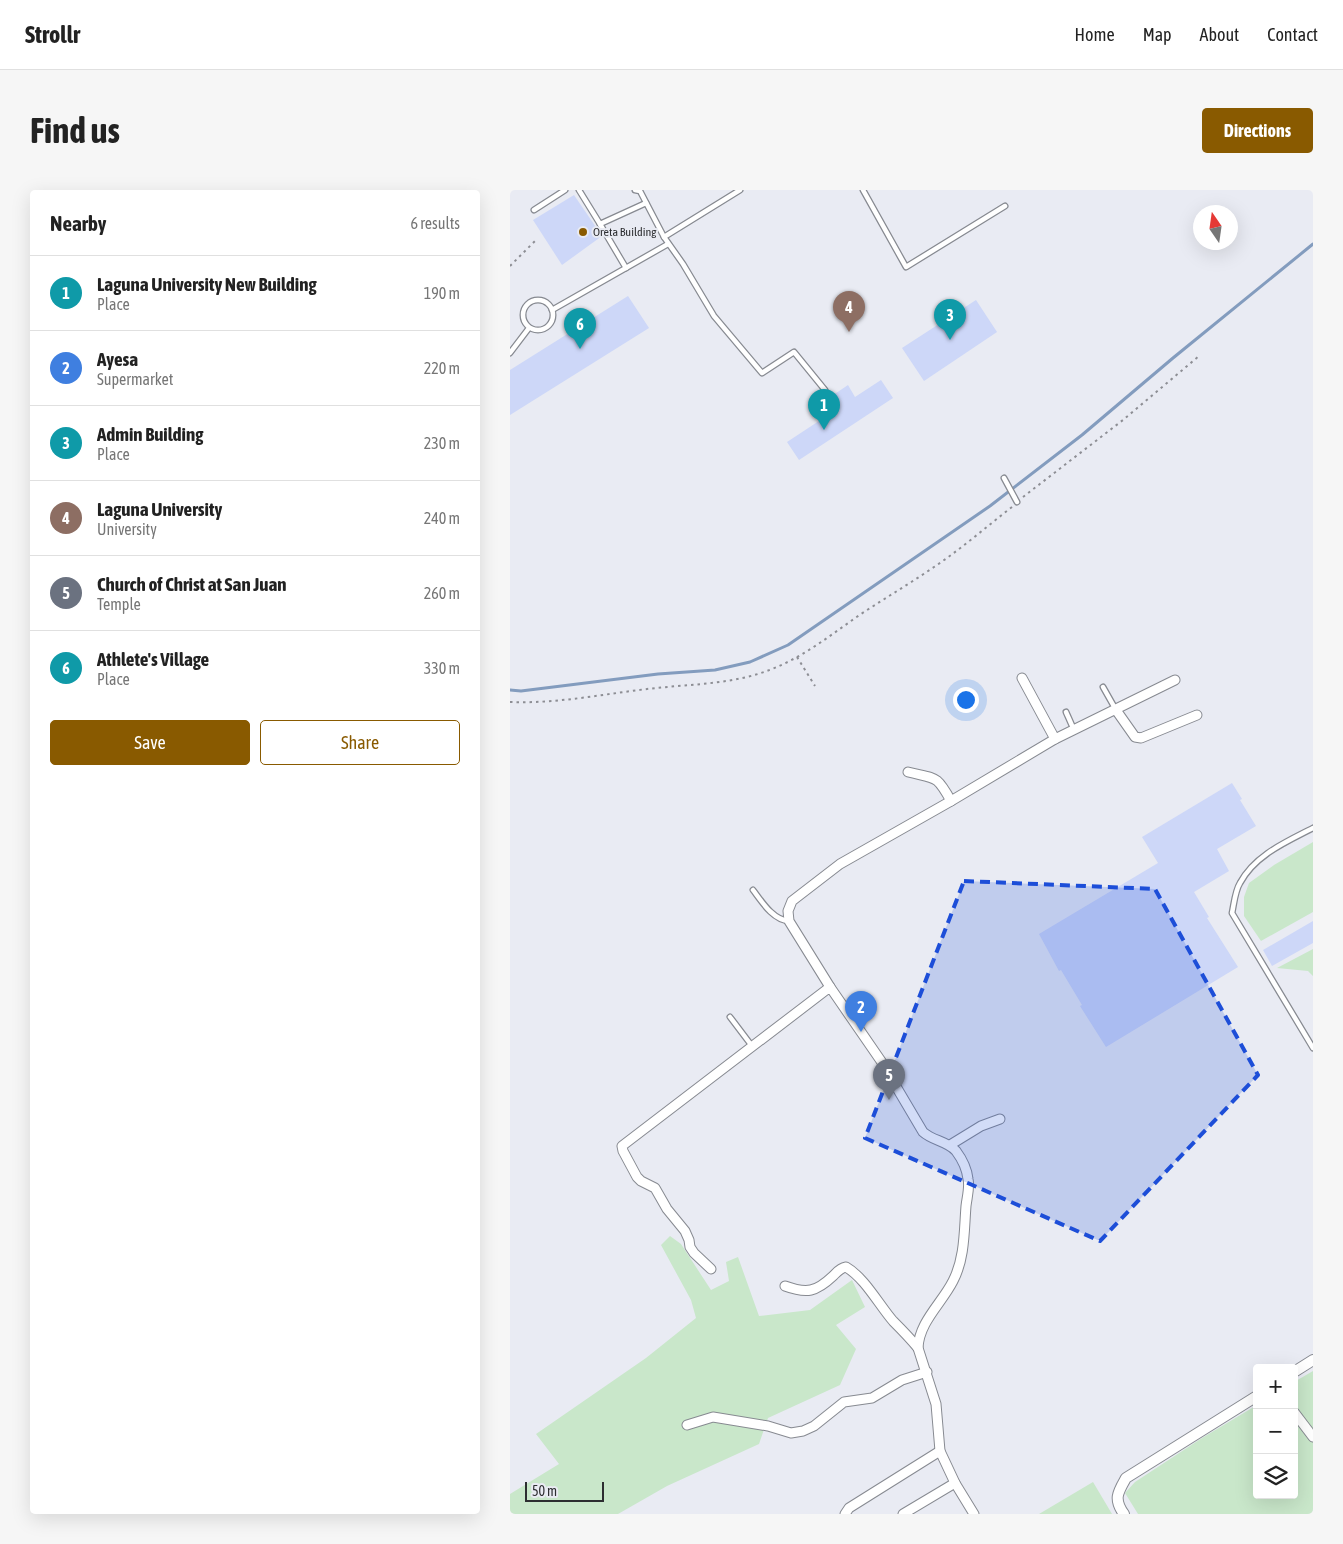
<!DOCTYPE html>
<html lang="en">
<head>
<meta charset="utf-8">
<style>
	body { margin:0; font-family:"Asap Condensed",sans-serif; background:#f6f6f6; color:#222 }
	.controls { position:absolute; right:15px; bottom:15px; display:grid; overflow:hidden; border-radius:5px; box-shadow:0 5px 20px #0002 }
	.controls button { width:45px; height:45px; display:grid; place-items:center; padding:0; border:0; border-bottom:1px solid #e0e0e0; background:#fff; color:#222; font:25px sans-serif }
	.compass { position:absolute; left:683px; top:15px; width:45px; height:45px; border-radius:50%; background:#fff; box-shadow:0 5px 20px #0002; rotate:347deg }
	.scale { position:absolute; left:15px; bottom:12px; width:79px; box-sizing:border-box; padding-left:5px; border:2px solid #2d2e31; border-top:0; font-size:14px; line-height:18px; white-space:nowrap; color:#2d2e31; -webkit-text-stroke:4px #e9ebf3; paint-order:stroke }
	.you { position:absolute; left:455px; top:509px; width:18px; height:18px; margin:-12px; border:4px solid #fff; border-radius:50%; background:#1a73e8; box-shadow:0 0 0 8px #1a73e833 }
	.badge { display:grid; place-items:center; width:32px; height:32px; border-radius:50%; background:#895a00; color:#fff; font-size:16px; font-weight:700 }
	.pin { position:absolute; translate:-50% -41px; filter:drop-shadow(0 1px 2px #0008) }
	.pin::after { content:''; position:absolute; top:26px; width:18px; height:15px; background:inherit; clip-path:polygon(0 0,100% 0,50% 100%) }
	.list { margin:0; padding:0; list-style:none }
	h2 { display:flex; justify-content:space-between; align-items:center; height:65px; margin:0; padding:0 20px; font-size:21px }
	h2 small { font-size:16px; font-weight:400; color:#767676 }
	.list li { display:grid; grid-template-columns:32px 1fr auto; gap:15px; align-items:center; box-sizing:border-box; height:75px; padding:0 20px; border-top:1px solid #e0e0e0 }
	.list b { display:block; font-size:19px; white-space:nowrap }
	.list p { margin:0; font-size:16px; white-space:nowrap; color:#767676 }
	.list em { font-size:16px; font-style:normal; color:#767676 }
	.actions { display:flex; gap:10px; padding:15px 20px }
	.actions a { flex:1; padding:11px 0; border:1px solid #895a00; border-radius:5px; text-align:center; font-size:18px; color:#895a00 }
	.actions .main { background:#895a00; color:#fff }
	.icon { flex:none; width:28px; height:28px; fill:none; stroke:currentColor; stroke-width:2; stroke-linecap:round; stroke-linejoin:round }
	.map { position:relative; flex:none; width:803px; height:1324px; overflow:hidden; border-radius:5px }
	header { display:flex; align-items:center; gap:30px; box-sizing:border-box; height:70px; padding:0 25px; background:#fff; border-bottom:1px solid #e0e0e0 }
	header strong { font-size:24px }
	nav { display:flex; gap:28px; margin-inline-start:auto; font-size:18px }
	.intro { display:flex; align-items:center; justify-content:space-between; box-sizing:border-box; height:120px; padding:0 30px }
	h1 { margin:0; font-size:35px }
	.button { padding:12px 22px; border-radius:5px; background:#895a00; color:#fff; font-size:18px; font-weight:700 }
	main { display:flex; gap:30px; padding:0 30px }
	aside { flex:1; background:#fff; border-radius:5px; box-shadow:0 5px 20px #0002 }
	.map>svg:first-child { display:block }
	.green { fill:#c9e7ca }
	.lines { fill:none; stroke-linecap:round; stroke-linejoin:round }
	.stream { stroke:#839cbe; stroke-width:3 }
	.building { fill:#cdd7f8 }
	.service-casing { stroke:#878a91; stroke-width:7 }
	.minor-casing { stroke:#878a91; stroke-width:11 }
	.tertiary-casing { stroke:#878a91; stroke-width:12 }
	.path { stroke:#8d8e94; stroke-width:2; stroke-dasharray:2.5 4; stroke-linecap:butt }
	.service { stroke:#fff; stroke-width:4.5 }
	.minor { stroke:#fff; stroke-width:9 }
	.tertiary { stroke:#fff; stroke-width:10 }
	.marked { fill:#1d4ed8; fill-opacity:0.2; stroke:#1d4ed8; stroke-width:4; stroke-dasharray:10 6; stroke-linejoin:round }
	.poi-dot { fill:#895a00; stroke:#e9ebf3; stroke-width:2 }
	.labels { text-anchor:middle; stroke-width:4; stroke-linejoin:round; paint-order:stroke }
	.poi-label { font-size:12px; fill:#2d2e31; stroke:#e9ebf3; text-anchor:start }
</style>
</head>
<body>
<header>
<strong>Strollr</strong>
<nav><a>Home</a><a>Map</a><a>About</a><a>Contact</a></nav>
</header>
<div class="intro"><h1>Find us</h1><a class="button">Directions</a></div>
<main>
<aside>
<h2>Nearby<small>6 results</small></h2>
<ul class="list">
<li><span class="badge" style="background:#0f9aa8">1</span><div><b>Laguna University New Building</b><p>Place</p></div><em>190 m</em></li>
<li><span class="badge" style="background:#3f7fe0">2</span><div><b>Ayesa</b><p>Supermarket</p></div><em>220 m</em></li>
<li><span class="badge" style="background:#0f9aa8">3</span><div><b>Admin Building</b><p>Place</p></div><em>230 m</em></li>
<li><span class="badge" style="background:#8d6e63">4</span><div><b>Laguna University</b><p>University</p></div><em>240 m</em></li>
<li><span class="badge" style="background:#6b7280">5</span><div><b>Church of Christ at San Juan</b><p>Temple</p></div><em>260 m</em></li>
<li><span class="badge" style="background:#0f9aa8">6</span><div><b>Athlete's Village</b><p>Place</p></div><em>330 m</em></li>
</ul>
<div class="actions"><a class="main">Save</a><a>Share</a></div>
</aside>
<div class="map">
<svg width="803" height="1324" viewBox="0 0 803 1324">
	<rect width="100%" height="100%" fill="#e9ebf3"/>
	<g class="green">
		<path d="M803,652V722L751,751L734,726V707L739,693L764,675Z"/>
		<path d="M803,759V786L798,781L767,778Z"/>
		<path d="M160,1046L171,1054L201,1100L219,1091L216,1072L228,1067L249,1126L300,1120L342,1090L355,1117L326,1135L346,1159L330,1195L258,1228L249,1254L157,1296L108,1324H0V1304L49,1274L26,1244L136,1168L186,1128L181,1110L151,1055Z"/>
		<path d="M803,1181V1324H628L615,1303L625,1292L692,1248L747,1215V1305H784V1192Z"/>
		<path d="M583,1292L602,1324H529Z"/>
	</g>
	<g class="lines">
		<path class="stream" d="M0,500L11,501L148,484L205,480L240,472L278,455L480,316L572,245L663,168L803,54"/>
	</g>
	<g class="building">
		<path d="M64,5L92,46L52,75L23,30Z"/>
		<path d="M118,106L139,138L0,225V180Z"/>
		<path d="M466,110L487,142L414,191L392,158Z"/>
		<path d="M371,190L383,208L289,270L277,252L312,229L304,218L338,195L345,207Z"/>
		<path d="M722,593L732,609L730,610L746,636L707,659L719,681L684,702L699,727L697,728L728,777L596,857L570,816L572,815L551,780L549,781L529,744L648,673L632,647Z"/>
		<path d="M803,731V753L762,776L753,760Z"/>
	</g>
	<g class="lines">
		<g class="service-casing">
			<g id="service">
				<path d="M69,0L90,34L136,13"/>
				<path d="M125,0L130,1L154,47L173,74L204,126L252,183L284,162L315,200"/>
				<path d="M353,0L396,77L495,16"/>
				<path d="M24,20L55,0"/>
				<path d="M90,34L116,78"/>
				<path d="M154,47L230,0"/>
				<circle cx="28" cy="125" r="15"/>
				<path d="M42,120L158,54"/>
				<path d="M0,163L19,138"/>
				<path d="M494,288L507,312"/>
				<path d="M593,497L606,520"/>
				<path d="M556,522L564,540"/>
				<path d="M803,638C776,652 745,665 730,693C725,701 724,714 722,723L803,858"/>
				<path d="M243,700C252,712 263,730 279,731"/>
				<path d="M220,827L242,856"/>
			</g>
		</g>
		<g class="minor-casing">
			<g id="minor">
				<path d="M512,488L545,549"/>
				<path d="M606,520L625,547L631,548L687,525"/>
				<path d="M398,582C426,589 426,584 441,611"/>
				<path d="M320,797L279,731L278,721L282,711L330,674L441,611L545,549L665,490"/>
				<path d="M440,955L471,936L490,929"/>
				<path d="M201,1079L184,1063L180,1057L179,1050L175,1041L157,1019L145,998L131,991L127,987L113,961L112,956L320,797L371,871L413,942C423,951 437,951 446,961C452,969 457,980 458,989C460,997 457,1007 456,1016C454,1041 455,1068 443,1091C432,1113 409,1132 408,1158L426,1214L430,1261L445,1293L464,1324"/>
				<path d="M275,1096C297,1104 306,1102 323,1086C327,1082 330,1078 336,1077C355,1088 369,1115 383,1131C392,1140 400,1148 408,1158"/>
				<path d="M784,1222L803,1247"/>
				<path d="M177,1235L203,1227L258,1236L281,1243L293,1241L304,1236L334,1212L362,1208L392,1190L417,1182"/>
				<path d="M335,1324L339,1318L430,1261"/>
				<path d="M393,1324L445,1293"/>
			</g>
		</g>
		<g class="tertiary-casing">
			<g id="tertiary">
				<path d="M784,1182L803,1170"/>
				<path d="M614,1324C603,1309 608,1302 616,1288L747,1206"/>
			</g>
		</g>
		<g class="path">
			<path d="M0,76L26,50"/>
			<path d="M513,307L613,230L689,166"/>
			<path d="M287,467L305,496"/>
			<path d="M0,512C49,514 98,503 146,498C185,494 225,494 262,479C295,466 322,444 351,424C380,405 409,388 437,368C459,352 480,334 502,317"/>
		</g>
		<use href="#service" class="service"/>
		<use href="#minor" class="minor"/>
		<use href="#tertiary" class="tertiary"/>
	</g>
	<path class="marked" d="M454,691L645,699L748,885L590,1051L355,948Z"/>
	<circle class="poi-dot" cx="73" cy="42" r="5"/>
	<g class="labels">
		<g class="poi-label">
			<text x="83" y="46">Oreta Building</text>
		</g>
	</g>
</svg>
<div class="controls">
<button>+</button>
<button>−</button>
<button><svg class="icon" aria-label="layers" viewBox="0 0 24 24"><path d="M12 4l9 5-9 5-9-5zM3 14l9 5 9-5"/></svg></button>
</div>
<svg class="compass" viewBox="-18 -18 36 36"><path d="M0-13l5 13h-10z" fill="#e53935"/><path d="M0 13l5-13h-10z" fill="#767676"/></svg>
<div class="scale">50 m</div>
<div class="you"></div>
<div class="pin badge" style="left:314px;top:240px;background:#0f9aa8">1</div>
<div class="pin badge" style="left:351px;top:842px;background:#3f7fe0">2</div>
<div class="pin badge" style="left:440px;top:150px;background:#0f9aa8">3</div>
<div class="pin badge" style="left:339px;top:142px;background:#8d6e63">4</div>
<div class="pin badge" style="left:379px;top:910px;background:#6b7280">5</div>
<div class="pin badge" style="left:70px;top:159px;background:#0f9aa8">6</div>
</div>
</main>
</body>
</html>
